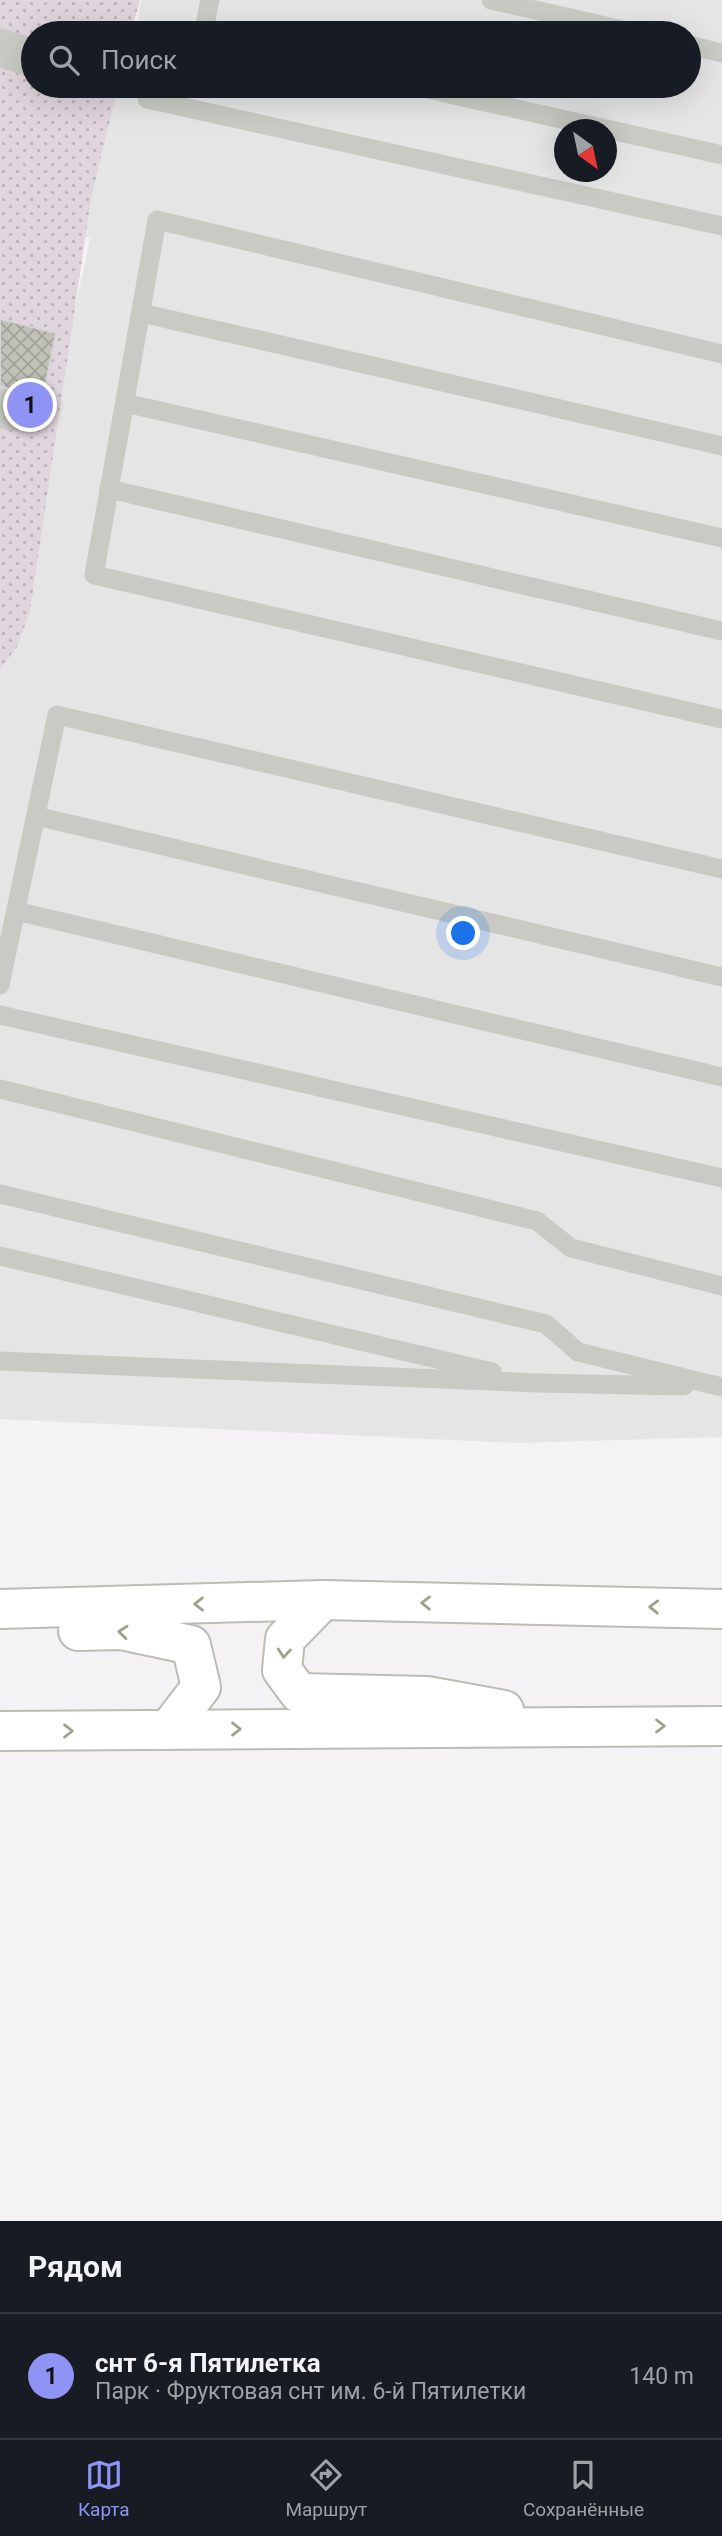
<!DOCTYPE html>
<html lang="ru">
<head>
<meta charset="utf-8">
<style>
	body { margin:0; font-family:Roboto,sans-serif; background:#20242c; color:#f1f3f6 }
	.compass { position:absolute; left:554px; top:119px; width:63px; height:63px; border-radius:50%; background:#171b24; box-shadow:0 7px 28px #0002; rotate:147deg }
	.you { position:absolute; left:464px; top:934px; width:24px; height:24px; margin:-18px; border:5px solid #fff; border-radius:50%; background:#1a73e8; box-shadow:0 0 0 10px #1a73e833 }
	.badge { display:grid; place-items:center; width:46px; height:46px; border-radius:50%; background:#8f94f4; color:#111; font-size:23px; font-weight:700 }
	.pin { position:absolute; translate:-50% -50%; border:4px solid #fff; box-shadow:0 2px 7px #0006 }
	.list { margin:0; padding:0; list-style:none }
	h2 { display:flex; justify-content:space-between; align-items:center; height:91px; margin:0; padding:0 28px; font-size:30px }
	h2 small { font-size:23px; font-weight:400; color:#9ea1a6 }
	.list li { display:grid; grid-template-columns:46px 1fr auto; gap:21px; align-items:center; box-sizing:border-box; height:126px; padding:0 28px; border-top:2px solid #363941 }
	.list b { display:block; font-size:26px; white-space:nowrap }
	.list p { margin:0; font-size:23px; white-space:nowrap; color:#9ea1a6 }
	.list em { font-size:23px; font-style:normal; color:#9ea1a6 }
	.icon { flex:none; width:38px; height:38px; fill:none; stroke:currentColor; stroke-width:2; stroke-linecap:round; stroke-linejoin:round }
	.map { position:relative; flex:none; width:722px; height:2221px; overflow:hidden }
	.search { position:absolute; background:#171b24; box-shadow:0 7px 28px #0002; left:21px; right:21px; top:21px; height:77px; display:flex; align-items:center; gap:18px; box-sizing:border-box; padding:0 24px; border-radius:38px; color:#9ea1a6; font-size:26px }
	.sheet { height:217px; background:#171b24 }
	nav { display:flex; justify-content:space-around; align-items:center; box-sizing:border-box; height:98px; border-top:2px solid #363941; background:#171b24; font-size:19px; color:#9ea1a6 }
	nav a { display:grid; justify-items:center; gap:4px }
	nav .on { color:#8f94f4 }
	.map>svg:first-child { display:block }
	.built { fill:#e6e5e6; fill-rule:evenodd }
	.park { fill:url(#park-dots) }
	.building { fill:url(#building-cross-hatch); stroke:#d6d4d7; stroke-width:2 }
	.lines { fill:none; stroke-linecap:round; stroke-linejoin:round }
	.primary-casing { stroke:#bbbcb3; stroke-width:42 }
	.service { stroke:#c9cac3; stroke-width:19 }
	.minor { stroke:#c9cac3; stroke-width:38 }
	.primary { stroke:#fff; stroke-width:38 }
	.oneway { stroke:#9ea18c }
</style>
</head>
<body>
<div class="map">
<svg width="722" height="2221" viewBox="0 0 722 2221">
	<defs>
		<pattern id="park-dots" width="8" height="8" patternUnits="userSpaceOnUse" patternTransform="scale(1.75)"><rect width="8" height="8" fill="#e0d5dc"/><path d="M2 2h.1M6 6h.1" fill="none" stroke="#bab2b5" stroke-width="1.8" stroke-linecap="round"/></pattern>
		<pattern id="building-cross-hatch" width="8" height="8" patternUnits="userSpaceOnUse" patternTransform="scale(1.75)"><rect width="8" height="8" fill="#c1c1b7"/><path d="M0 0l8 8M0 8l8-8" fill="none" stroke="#a1a298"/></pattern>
	</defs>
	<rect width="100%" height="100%" fill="#f5f2f6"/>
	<path class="built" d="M141,0H722V1437L517,1443L0,1419V655L90,239L73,232L87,86H689V33H135ZM564,130H606V172H564Z"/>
	<path class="park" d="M0,0H140L131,33H33V86H118L91,199L30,611L17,647L0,669Z"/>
	<path class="building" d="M0,319L56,333L43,397L0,386Z"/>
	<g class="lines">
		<g class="primary-casing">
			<g id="primary">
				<path d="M323,1600L285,1639L282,1670L299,1693L427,1696L504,1710"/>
				<path d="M0,1609L323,1600L722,1609"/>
				<path d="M78,1631L121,1630L191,1645L201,1687L168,1730"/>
				<path d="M0,1731L722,1726"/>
			</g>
		</g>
		<g class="service">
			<path d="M491,0L636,33"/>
			<path d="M203,33L210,0"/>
			<path d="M689,45L722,53"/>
			<path d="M414,86L722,155"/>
			<path d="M147,99L722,226"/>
			<path d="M141,313L722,446"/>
			<path d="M722,354L157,220L94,575L722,719"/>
			<path d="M125,403L722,538"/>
			<path d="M109,489L722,631"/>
			<path d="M36,816L722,977"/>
			<path d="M16,911L722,1077"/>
			<path d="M0,985L57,715L722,869"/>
			<path d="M0,1015L722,1178"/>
			<path d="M0,1089L537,1221L571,1248L722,1286"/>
			<path d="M0,1194L546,1324L578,1352L722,1387"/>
			<path d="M0,1256L492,1372"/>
			<path d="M0,1361L538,1383L684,1386"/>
		</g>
		<g class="minor">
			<path d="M0,48L33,58"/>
			<path d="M0,408L14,412"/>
		</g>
		<use href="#primary" class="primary"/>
	</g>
	<defs><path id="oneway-chevron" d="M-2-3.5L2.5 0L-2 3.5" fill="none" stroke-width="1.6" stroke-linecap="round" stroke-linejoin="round" transform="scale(1.75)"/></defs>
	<g class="oneway">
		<use href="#oneway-chevron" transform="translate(426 1603) rotate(-179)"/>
		<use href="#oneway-chevron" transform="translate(199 1604) rotate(179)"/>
		<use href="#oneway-chevron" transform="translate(654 1607) rotate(-179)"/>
		<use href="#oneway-chevron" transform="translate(123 1632) rotate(-174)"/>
		<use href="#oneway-chevron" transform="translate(284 1653) rotate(95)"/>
		<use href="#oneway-chevron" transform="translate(660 1726)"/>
		<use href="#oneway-chevron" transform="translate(236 1729)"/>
		<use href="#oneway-chevron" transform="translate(68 1731)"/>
	</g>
</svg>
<svg class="compass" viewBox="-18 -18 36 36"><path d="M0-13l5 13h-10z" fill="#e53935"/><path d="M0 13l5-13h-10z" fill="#9ea1a6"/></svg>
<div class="you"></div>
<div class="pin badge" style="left:30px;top:405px">1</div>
<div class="search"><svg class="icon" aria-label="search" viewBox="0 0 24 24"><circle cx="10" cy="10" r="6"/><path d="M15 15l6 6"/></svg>Поиск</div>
</div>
<section class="sheet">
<h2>Рядом<small></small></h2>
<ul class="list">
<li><span class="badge">1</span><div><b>снт 6-я Пятилетка</b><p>Парк · Фруктовая снт им. 6-й Пятилетки</p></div><em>140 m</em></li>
</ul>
</section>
<nav>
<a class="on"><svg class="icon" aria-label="map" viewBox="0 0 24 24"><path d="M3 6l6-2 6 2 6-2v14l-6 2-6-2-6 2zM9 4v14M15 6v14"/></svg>Карта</a>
<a><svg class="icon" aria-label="directions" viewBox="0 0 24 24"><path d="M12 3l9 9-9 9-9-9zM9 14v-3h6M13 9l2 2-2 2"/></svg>Маршрут</a>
<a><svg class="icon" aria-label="saved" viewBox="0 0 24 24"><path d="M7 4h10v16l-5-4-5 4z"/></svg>Сохранённые</a>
</nav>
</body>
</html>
